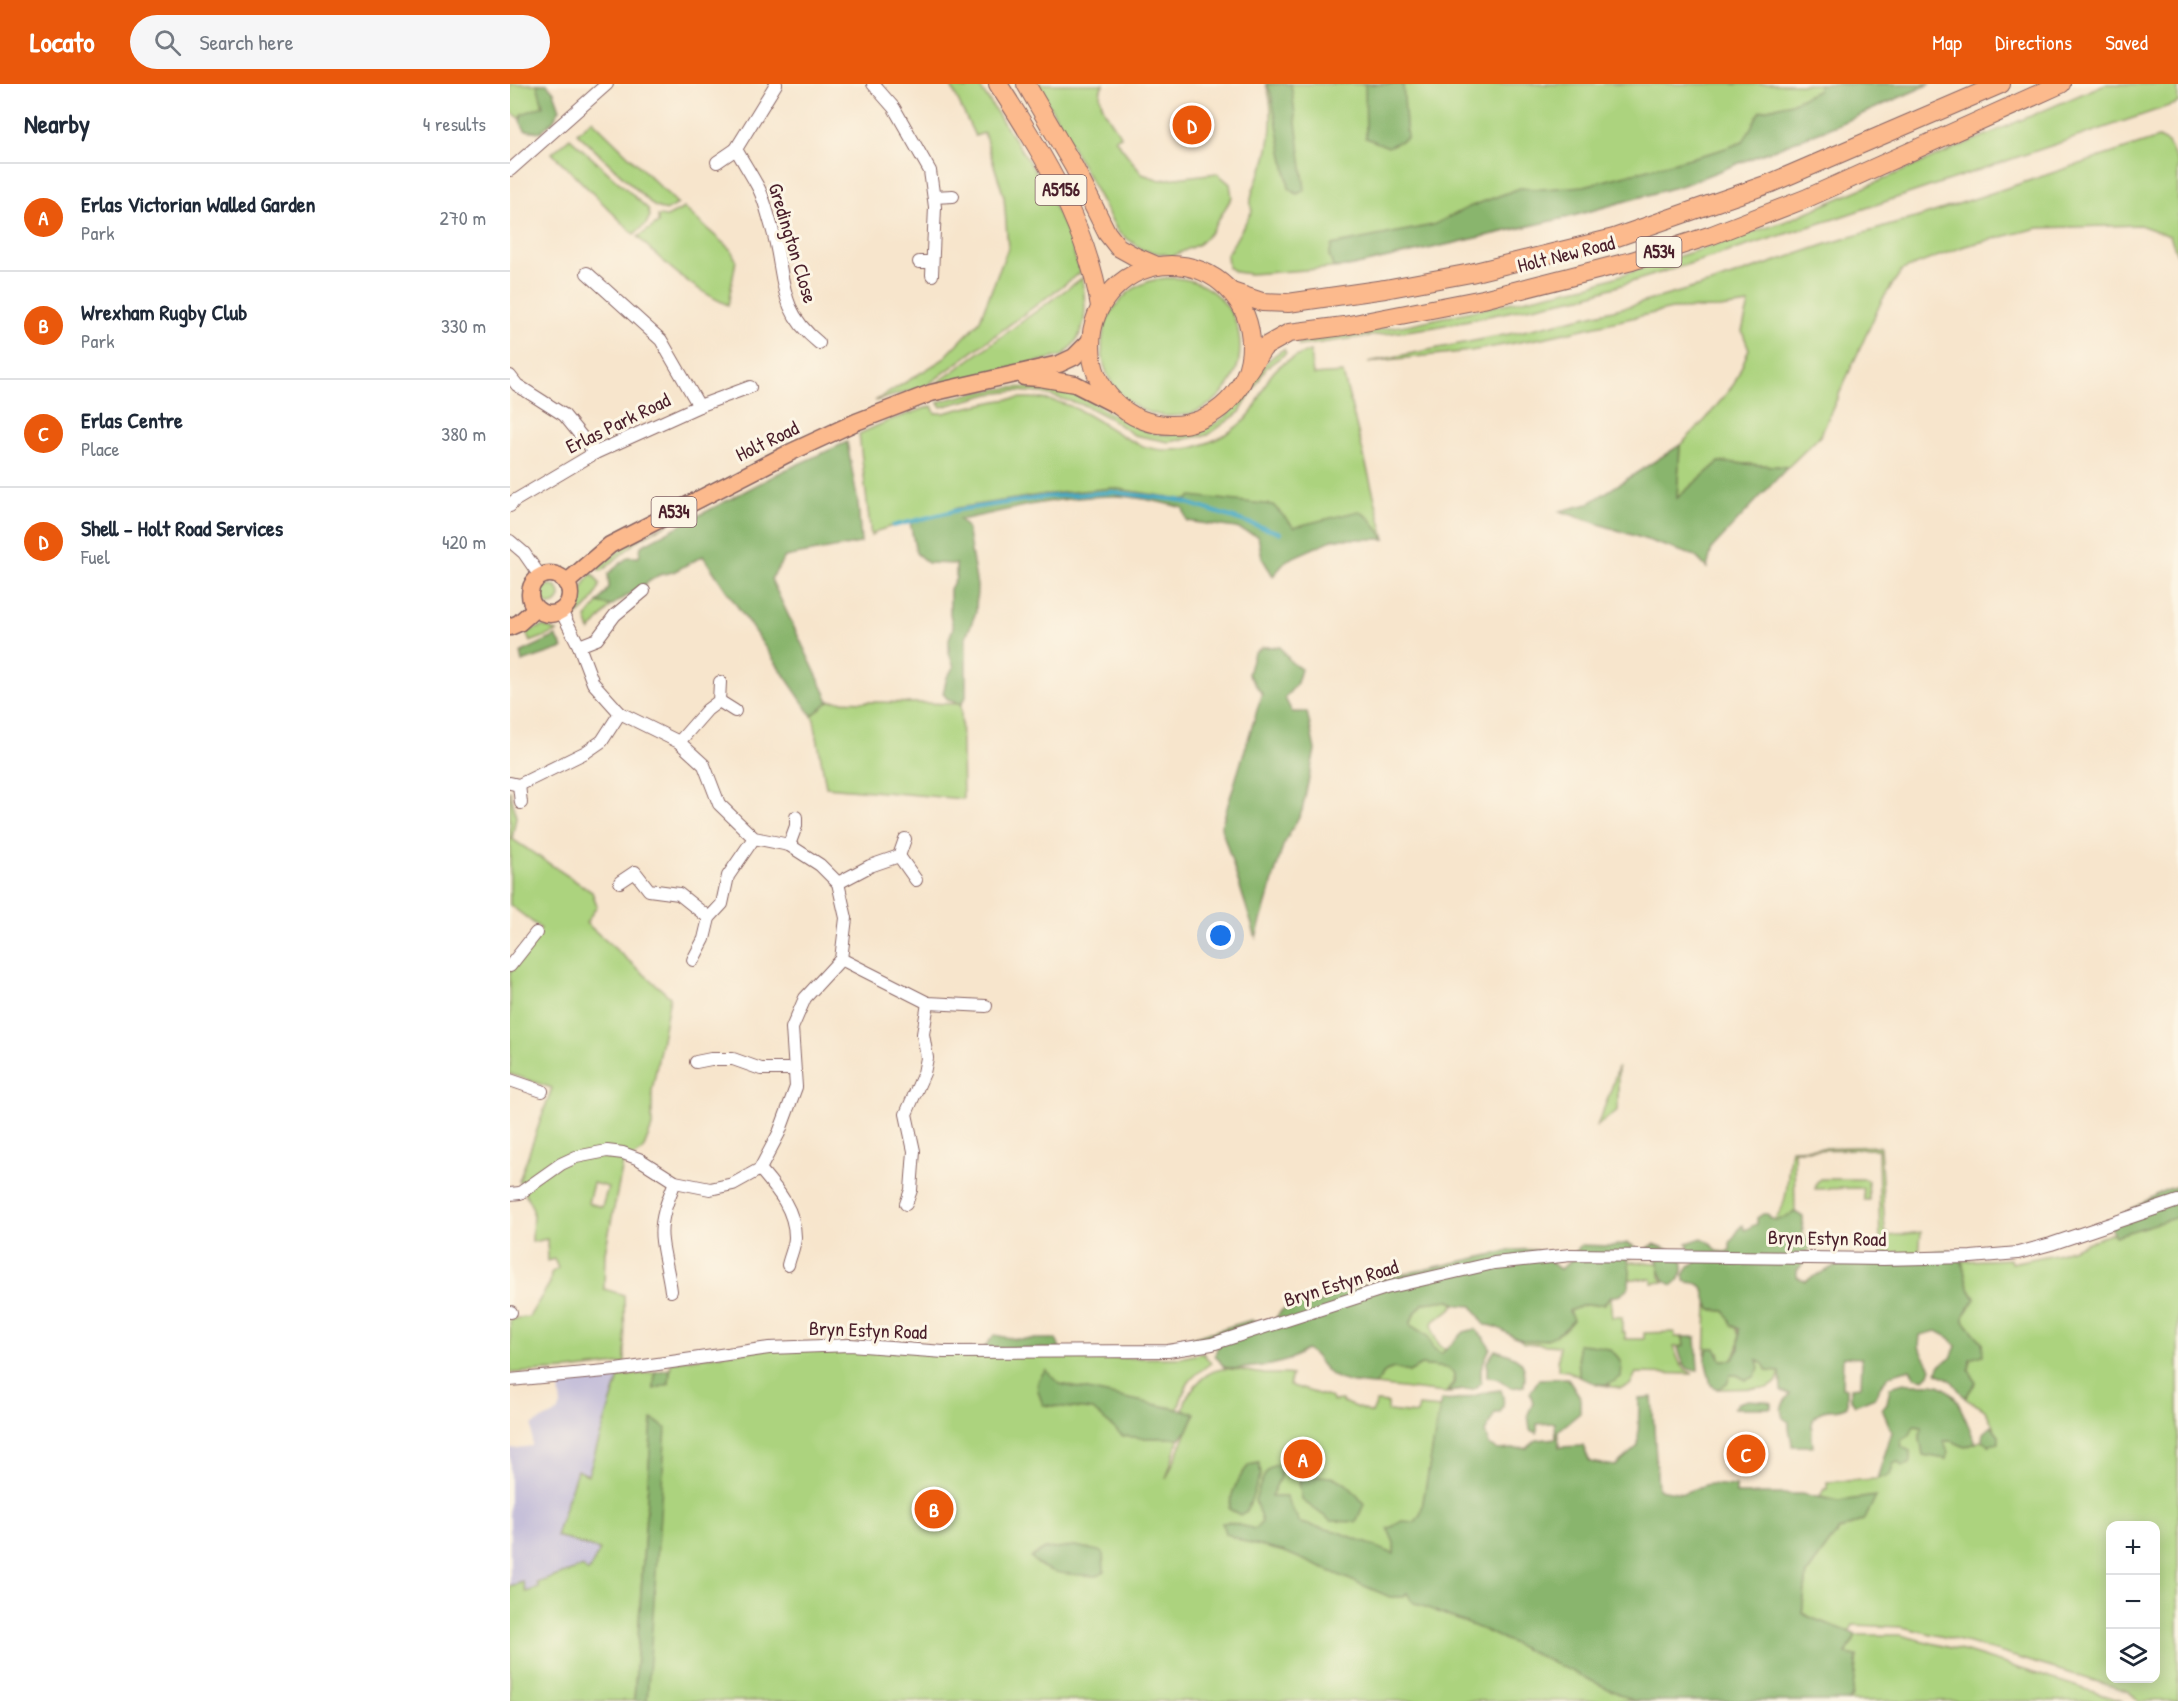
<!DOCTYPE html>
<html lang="en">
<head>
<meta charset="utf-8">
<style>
	body { margin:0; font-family:"Patrick Hand",sans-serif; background:#f6f6f7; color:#1f2937 }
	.controls { position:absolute; right:18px; bottom:18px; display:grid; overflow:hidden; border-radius:12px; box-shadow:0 3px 15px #0003 }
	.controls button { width:54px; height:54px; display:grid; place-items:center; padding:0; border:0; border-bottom:2px solid #e0e1e3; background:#fff; color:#1f2937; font:30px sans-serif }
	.you { position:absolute; left:711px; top:852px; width:21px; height:21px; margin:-15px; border:4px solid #fff; border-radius:50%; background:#1a73e8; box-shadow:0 0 0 9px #1a73e833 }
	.badge { display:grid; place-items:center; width:39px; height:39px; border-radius:50%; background:#ea580c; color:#fff; font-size:20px; font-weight:700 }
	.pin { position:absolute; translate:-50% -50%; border:3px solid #fff; box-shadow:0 2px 6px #0006 }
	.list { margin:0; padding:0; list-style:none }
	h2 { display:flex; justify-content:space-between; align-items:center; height:78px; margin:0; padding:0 24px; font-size:26px }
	h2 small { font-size:20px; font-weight:400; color:#747a83 }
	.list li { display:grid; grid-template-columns:39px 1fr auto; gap:18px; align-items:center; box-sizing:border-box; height:108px; padding:0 24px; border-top:2px solid #e0e1e3 }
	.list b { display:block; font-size:22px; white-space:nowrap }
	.list p { margin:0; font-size:20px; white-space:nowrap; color:#747a83 }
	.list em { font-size:20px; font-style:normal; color:#747a83 }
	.icon { flex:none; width:33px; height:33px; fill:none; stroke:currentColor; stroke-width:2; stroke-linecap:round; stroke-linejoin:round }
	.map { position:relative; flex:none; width:1668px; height:1617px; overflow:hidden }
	header { display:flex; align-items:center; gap:36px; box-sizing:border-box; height:84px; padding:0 30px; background:#ea580c; color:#fff }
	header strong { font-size:28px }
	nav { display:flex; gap:33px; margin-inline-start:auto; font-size:21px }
	.search { width:420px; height:54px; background:#f6f6f7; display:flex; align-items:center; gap:15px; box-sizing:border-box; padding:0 21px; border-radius:33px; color:#747a83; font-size:22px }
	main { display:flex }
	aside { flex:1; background:#fff }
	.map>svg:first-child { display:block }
	.industrial { fill:#c6c0d9 }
	.green { fill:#acd37e; stroke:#7b7954; stroke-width:1.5; fill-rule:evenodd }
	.forest { fill:#89b56d; stroke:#6a6a4c; stroke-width:1.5 }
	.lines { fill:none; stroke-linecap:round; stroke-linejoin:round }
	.stream { stroke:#45a9c5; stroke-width:4 }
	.minor-casing { stroke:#876463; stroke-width:14 }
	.major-casing { stroke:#876463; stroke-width:19 }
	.highway-casing { stroke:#876463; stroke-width:20 }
	.minor { stroke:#fff; stroke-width:12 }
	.major { stroke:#fcba8d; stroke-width:16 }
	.highway { stroke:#fcba8d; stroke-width:18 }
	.labels { text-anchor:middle; stroke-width:6; stroke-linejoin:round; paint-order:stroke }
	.shield { fill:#fcf5e5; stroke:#7f5f63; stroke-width:1.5 }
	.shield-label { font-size:18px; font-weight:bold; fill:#4a1f2b }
	.street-label { font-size:20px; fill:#4a1f2b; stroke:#fcf5e5 }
</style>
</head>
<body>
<header>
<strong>Locato</strong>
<div class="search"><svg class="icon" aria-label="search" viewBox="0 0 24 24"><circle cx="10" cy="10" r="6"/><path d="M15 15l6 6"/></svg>Search here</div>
<nav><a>Map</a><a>Directions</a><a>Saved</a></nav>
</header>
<main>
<aside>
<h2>Nearby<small>4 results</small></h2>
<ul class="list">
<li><span class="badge">A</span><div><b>Erlas Victorian Walled Garden</b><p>Park</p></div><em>270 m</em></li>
<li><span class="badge">B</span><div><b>Wrexham Rugby Club</b><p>Park</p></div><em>330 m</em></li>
<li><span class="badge">C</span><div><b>Erlas Centre</b><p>Place</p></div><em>380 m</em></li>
<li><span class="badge">D</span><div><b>Shell - Holt Road Services</b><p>Fuel</p></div><em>420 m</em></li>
</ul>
</aside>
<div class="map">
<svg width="1668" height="1617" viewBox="0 0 1668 1617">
	<rect width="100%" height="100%" fill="#fcf5e5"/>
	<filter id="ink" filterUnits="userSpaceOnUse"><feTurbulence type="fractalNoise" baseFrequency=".0167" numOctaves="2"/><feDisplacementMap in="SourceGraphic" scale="12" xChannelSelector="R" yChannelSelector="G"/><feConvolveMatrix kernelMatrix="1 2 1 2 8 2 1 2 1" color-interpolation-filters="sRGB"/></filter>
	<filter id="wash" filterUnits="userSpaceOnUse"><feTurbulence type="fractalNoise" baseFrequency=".008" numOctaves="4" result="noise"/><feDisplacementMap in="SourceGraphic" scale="24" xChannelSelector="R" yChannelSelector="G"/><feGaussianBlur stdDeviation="1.35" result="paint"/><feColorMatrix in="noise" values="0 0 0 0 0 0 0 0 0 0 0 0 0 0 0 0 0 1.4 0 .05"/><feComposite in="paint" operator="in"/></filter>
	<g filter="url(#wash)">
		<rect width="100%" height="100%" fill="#f7e5cc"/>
		<path class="industrial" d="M109,1293L78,1391L66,1387L47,1452L91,1466L78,1488L72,1483L28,1499L29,1503L16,1508L13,1498L0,1502V1365L22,1362V1341L48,1328L51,1322L49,1300Z"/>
		<g class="green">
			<path d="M0,0H31L37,23L21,42L0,27Z"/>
			<path d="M440,0L457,5V0H468L535,102L559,153L570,189L416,302L365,317L432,276L469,238L498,164L494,113L474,49L465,52Z"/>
			<path d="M525,0H593C583,17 602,38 611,52L605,55L632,90L650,96L707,89L720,100L722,113L701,148L689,160L663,172L633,166L608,148L541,24Z"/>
			<path d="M756,0H1420L1329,40L1173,101L1059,133L838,183L740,190L725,188L718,183L717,171L742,127C736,111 752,89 756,74C762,50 764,24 756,0Z"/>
			<path d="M1595,0H1668V19L1327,134L1076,212L925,243L789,262L788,259L902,240L1081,201L1274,138Z"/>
			<path d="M82,36L168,120L156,127L144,122L67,49Z"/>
			<path d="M60,54L138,125L140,132L136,140L124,150L42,69Z"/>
			<path d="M1648,54L1658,59L1668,79V173L1660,152L1630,141L1528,144L1455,162L1392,186L1372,216L1310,352L1278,383L1209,378L1167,414L1170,361L1196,335L1224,300L1239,265L1232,247L1239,220L1210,224L1162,225L1037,253L961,267L858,278L1009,248L1120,222L1204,198L1317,160L1412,132Z"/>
			<path d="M174,124L221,166L226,176L218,221C182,205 156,181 128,153L148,139V132L157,133Z"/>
			<path d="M572,194C577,226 579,250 552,272L423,302Z"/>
			<circle cx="661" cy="263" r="69"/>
			<path d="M774,265L776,269L756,284L730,328L698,351L659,358L624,351L599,334L576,322L532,309L506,307L480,310L431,323L428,318C473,306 508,298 554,308C598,318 623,358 672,350C680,349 688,348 695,345C709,338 725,327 733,313C740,301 746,289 756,279C761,273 768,269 774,265Z"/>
			<path d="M800,267L803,291L833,289L875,455L823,448L770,449L668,416L602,408L448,426L383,442L367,447L361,452L349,350L380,336L422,322L425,329H434C475,319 518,305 560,322C607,341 622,375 681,364C702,359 726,347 740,330C750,319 752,302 762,290C772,277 785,273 800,267Z"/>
			<path d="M161,438L128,456L92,487L87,485L117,460Z"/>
			<path d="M82,489L90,500C86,514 78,524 66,532C67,515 71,503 82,489Z"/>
			<circle cx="40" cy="511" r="10"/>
			<path d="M88,519L101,522L80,547L76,534Z"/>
			<path d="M34,542L47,548L20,558L16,548Z"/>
			<path d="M319,617L451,620L453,715L316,703L304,636L302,632Z"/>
			<path d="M0,706L6,733L2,755L82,808L87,822L76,839L160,913L142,1007V1043L133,1066L113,1080L95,1168L94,1205L114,1211L115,1279L59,1286L0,1289V1235L19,1233L40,1199L41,1189L48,1184L44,1175L38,1177L37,1155L22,1158L23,1125L9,1097L42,1004L0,990V888L31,845L0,821ZM83,1099L98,1103L92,1123L78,1119Z"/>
			<path d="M1108,983V1026L1087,1042L1100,1009Z"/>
			<path d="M1370,1062L1375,1147L1380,1152L1411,1148L1409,1171H1373L1370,1165L1368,1065L1284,1066L1285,1128L1267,1137L1264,1136C1281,1117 1276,1088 1281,1065Z"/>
			<path d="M1310,1095H1355L1358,1097L1359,1116H1354L1353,1104L1305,1105L1307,1098Z"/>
			<path d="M1668,1124V1617H1629L1618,1607L1459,1559L1392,1543L1343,1541L1328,1571L1292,1530L1297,1490L1328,1447L1355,1435L1365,1413L1329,1417L1310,1413L1314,1405H1317V1398L1367,1395L1380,1391L1384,1379L1388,1378L1391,1356L1404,1342L1411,1343L1410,1355L1413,1370L1436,1375L1438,1368L1433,1357H1442L1455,1363L1473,1356L1479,1361L1489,1351C1481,1342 1482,1337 1476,1328C1472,1321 1461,1320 1455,1314L1466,1298L1459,1286L1461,1274L1472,1271V1258L1454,1237V1230L1465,1214L1458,1203L1452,1177L1500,1175L1501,1179L1550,1169ZM1600,1442H1646V1594H1600Z"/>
			<path d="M1118,1178L1149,1179L1150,1193L1154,1198L1142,1199V1195H1119L1120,1187Z"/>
			<path d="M1100,1213L1102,1233H1112V1248H1115V1255H1134V1249L1164,1248L1165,1253H1173L1174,1262L1164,1263C1168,1276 1170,1284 1183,1290L1126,1289L1120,1301L1110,1304L1086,1300L1100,1301L1068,1261L1069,1293L1058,1287L1048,1286L1049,1262L1014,1259L1009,1255L1024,1256L1058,1227L1074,1221L1094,1220Z"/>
			<path d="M938,1216L945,1220C939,1229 930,1231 922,1239C923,1249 925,1260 936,1266L931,1271L922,1263L918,1252L900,1241L904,1230L914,1219Z"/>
			<path d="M1197,1221L1201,1226L1215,1227C1229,1245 1235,1256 1222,1276H1211L1209,1269L1195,1275Z"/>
			<path d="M259,1264L572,1267V1274H670L693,1269L701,1279C678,1295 676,1299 668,1325L571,1306L676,1332L656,1395L685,1330L673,1326C676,1313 677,1312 685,1302C706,1276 725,1286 754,1290C763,1291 773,1289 782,1291L779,1301L822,1314L823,1317L832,1316V1318L862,1329L867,1318L878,1319V1327L907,1330L909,1322L930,1324L897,1509L1150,1617H137L139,1563L142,1336L124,1617H0V1502L13,1498L16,1508L29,1504L27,1499L72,1483L78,1488L90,1466L46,1452L67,1386L78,1391L109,1293L145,1288L144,1305L159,1300L161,1278Z"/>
			<path d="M1247,1276L1270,1288C1268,1297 1266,1301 1256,1304L1208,1305L1217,1299L1220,1291H1227L1236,1296Z"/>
			<path d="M911,1281L938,1284L944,1289L943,1299L937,1308L942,1309H935L865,1301L876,1287L884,1284L899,1288Z"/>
			<path d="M1346,1551H1390L1457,1568L1613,1617H1338L1342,1612L1347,1572L1336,1570Z"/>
		</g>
		<g class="forest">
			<path d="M27,0H37L44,8L50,25L43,37L30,48L15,46L10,37L12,30L33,22Z"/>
			<path d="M756,0H781L795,106L787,110L779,104L761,9Z"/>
			<path d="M855,0H893L897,54L878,63L856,54Z"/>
			<path d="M1309,0H1420L1329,40L1173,101L1059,133L838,183H823L819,171L822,161L923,141L959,123L1010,104L1033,105L1074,102L1207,67L1233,58L1250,27L1281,19L1307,7Z"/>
			<path d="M337,358L348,419L351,459L275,473L261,495L319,617L302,632L193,472L163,488L149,491L101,522L88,519L99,504L98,490L118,473H129L131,462L273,387Z"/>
			<path d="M1170,361L1167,414L1209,378L1278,383L1202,464L1197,484L1185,472L1050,427L1078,420Z"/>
			<path d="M602,404L677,416L681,412L763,421L784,443L849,427L860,434L875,455H824L777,476L763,492L752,474L748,452L726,444L677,437L673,424C651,418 626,412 604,412C554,412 504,424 456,435H449L457,443L467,502L466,528L456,553V613L451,620L438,616L433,609L437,593L444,583L439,569V555L443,544L440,530V505L446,494V480L418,479L406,469L400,438L436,429L447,424L530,411Z"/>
			<path d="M46,552L53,564L12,578L10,569Z"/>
			<path d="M753,563H770L781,578L791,585L787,599L775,614L782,628H797L805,666L792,727L773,762L746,854L711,743L752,610L738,590L744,569Z"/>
			<path d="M1668,1102V1133L1605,1152L1601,1145L1604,1135L1655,1106Z"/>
			<path d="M1285,1128L1293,1133V1153L1300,1154C1299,1168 1298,1176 1287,1186V1193L1295,1197L1325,1182L1439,1166L1451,1173L1458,1203L1465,1215L1454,1231V1237L1472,1258L1473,1271L1460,1275L1459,1286L1466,1298L1455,1314L1441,1296L1427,1289L1429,1282L1441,1274L1446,1262L1440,1254L1427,1247L1410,1251L1409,1263L1421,1284L1419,1290L1414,1295L1405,1293L1400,1285L1380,1291L1371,1301L1365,1313L1345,1321L1341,1315V1304L1351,1303L1352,1274L1333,1273L1332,1303L1337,1304V1322C1329,1327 1327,1325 1318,1326C1298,1328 1301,1347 1303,1362H1282C1282,1353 1278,1347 1279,1338L1273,1334C1269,1323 1273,1319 1280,1310L1271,1307L1270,1288L1257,1287L1253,1280L1247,1276L1249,1284L1244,1293L1236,1296L1227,1291H1220L1217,1299L1208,1305L1201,1301L1195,1275L1198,1264H1205L1211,1276H1222L1229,1265V1245L1222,1241L1215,1227L1201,1226C1195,1219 1197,1204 1188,1200C1184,1198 1179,1199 1174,1197V1192L1179,1182L1187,1178L1180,1170L1177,1159L1192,1154L1201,1159L1207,1167L1215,1168L1220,1166V1159L1231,1142L1233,1141L1234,1146C1240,1144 1242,1141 1247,1140V1134L1253,1130H1258L1260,1134L1266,1137Z"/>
			<path d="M1118,1159L1131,1166L1118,1175L1120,1187L1119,1202L1111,1211L1100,1213L1094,1220L1074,1221L1059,1227L1063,1236C1050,1254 1027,1262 1006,1254C995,1249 988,1241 975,1241L962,1222L949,1221L938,1216L914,1219L904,1230L900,1241L918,1252L922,1263L931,1270L954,1248L965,1245L975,1255L980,1264L971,1284V1298L964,1305L937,1308L944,1299V1289L938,1284L911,1281L899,1288L884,1284L876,1287L865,1301C849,1300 827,1299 816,1286C809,1279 806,1269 796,1266L779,1276L761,1281L726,1285L714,1283L705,1271L708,1261L762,1239L772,1226L787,1221L811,1218L832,1208L871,1195L1002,1166C1013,1166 1029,1163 1036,1172C1041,1178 1043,1181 1050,1185C1063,1178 1061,1171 1071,1161L1102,1162Z"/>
			<path d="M1144,1160L1171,1170C1174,1185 1176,1190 1163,1201C1142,1194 1156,1175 1137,1164Z"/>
			<path d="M741,1236L750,1240C732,1246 684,1264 668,1258Z"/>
			<path d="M484,1251L505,1255H546L550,1265L474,1264Z"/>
			<path d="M1173,1253H1186L1188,1286C1173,1288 1171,1274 1168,1263L1174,1262Z"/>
			<path d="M1068,1260C1089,1261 1116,1264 1111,1293C1095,1305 1087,1300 1069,1293Z"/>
			<path d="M985,1266C1008,1273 1018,1276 1014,1302L1001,1304L987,1294L977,1293V1278Z"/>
			<path d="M160,1285L159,1300L144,1305L145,1288Z"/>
			<path d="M536,1286L550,1300L685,1329L678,1346L671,1354H632L613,1352L583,1326L533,1321C527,1305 523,1299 536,1286Z"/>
			<path d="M1058,1294L1070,1313V1329L1048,1347L1049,1363L1073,1362L1080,1378L1105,1382L1128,1362L1129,1314L1142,1313L1148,1405L1173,1409L1198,1400L1226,1402V1410H1291L1329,1417L1366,1412L1355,1435L1328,1447L1297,1490L1292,1529C1309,1539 1329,1542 1346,1551L1336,1570L1347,1572L1342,1612L1338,1617H1124L974,1546L902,1518L897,1509L893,1513H880L775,1468L737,1459L715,1449L712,1439L718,1438L745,1445L752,1438L745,1416C750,1402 755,1379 772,1380L770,1393L761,1413H776L790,1439L829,1448L884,1470V1459L878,1445L892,1437L905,1438L911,1429L931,1316C953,1319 970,1307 991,1306C994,1315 995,1321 990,1329H985L975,1348L979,1361L988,1366L1017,1364L1027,1356L1046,1354L1045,1339L1027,1340V1349L1020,1346L1018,1330L1023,1319L1020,1309L1029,1295Z"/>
			<path d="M1394,1299C1404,1301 1413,1299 1423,1300C1449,1302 1455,1339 1466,1359L1455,1363L1442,1357H1433L1438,1368L1436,1375L1413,1371L1410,1355L1411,1343L1404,1342L1400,1351L1391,1356L1392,1363L1400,1367V1380L1392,1382L1388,1378L1384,1379L1380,1391L1367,1395L1382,1348L1372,1325L1377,1319L1380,1303Z"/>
			<path d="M1238,1316L1255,1317L1262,1319V1324H1224L1228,1319Z"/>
			<path d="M142,1335L156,1344L137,1617H124Z"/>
			<path d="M1481,1342L1489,1351V1359L1479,1361L1473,1356V1349Z"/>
			<path d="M749,1379L751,1390L737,1427L730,1431L719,1425C721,1407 728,1394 739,1381Z"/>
			<path d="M794,1392C829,1392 832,1392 854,1420L846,1438L821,1437L792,1416L789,1397Z"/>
			<path d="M566,1462L593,1468L594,1487L587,1492C565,1490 536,1493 521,1473L535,1465Z"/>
		</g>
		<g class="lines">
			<path class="stream" d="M383,442L448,426L536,413L602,408L668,416L770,449"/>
		</g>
	</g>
	<g filter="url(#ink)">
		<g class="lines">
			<g class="minor-casing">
				<g id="minor">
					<path d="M266,0L226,65C233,78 242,91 249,105C255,117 258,131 262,144C276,191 266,225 309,259"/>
					<path d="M363,0L384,24L420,87L425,123L422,191"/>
					<path d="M207,78L226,65"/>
					<path d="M0,86L97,0"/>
					<path d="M424,113L443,112"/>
					<path d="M409,178H422"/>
					<path d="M77,189L151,256L189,322"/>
					<path d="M0,292L7,301L54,331L85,369"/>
					<path d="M0,422L4,417L85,369L189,322L240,303"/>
					<path d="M0,457L14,469L30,492"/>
					<path d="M69,562L87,555L105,531L134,507"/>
					<path d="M209,617L225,627"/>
					<path d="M169,658L197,626L209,617L210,598"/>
					<path d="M0,699L9,701L76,668L92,657L110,629"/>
					<path d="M9,701L11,719"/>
					<path d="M279,761L286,742V733"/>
					<path d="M389,772L395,755"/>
					<path d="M110,798L125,788L139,806L169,810L199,834"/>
					<path d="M328,799L360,782L389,772L406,796"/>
					<path d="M331,875L418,919L476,922"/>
					<path d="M183,876L194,855L199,834L212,820L218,792L244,754"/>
					<path d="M0,882L26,849"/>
					<path d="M186,978L201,975H223L251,985H284"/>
					<path d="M0,996L32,1007"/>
					<path d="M250,1085C266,1104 285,1125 285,1153C285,1162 280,1172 278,1181"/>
					<path d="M0,1110L10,1109L51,1080L66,1073L97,1067L113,1069L129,1075L165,1098L200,1105L223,1100L250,1085L269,1049L286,1003L282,944L295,914L331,875L336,834L328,799L310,781L279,761L244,754L209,720L194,681L169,658L110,629L83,599L69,562L51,527"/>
					<path d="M396,1120L401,1106L404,1067L396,1030L414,989L417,974L413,950L418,919"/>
					<path d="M161,1207C159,1190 154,1174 152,1157C149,1137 158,1115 165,1098"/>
					<path d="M0,1228H1"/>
					<path d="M0,1296L106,1286L259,1264L340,1261L434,1268L658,1267L702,1260L876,1204L984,1179L1061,1171L1373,1175L1461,1173L1508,1169L1541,1160L1668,1117"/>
				</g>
			</g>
			<g class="major-casing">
				<g id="major">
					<path d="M514,293L530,294L565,300L608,322"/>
					<circle cx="40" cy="510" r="20"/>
					<path d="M56,499L100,461L279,369L346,338L421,309L549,280L564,273L581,256"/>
					<path d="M0,543L9,539L25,525"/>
				</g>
			</g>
			<g class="highway-casing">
				<g id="highway">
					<path d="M488,0C533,70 576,139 590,222"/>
					<path d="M516,0L564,83L597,149L608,163L626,173L647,182"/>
					<circle cx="661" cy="261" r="80"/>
					<path d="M722,208L752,218L778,219L875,205L961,189L1104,154L1261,99L1491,0"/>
					<path d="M738,287L754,263L779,249L834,242L973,215L1122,177L1202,151L1295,115L1551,0"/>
				</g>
			</g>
			<use href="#minor" class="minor"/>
			<use href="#major" class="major"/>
			<use href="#highway" class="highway"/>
		</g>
	</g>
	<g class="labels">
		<g class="shield">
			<rect x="525.5" y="91" width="51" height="30" rx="4.5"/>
			<rect x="1126.5" y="153" width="45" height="30" rx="4.5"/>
			<rect x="141.5" y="413" width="45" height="30" rx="4.5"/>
		</g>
		<g class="shield-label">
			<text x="551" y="112">A5156</text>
			<text x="1149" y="174">A534</text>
			<text x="164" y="434">A534</text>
		</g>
		<g class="street-label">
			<text transform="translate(283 159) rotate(73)" y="7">Gredington Close</text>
			<text transform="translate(1056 170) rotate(-14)" y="7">Holt New Road</text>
			<text transform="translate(108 339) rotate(-26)" y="7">Erlas Park Road</text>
			<text transform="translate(257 357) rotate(-26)" y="7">Holt Road</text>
			<text transform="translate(1317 1154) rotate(1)" y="7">Bryn Estyn Road</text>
			<text transform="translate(831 1199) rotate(-17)" y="7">Bryn Estyn Road</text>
			<text transform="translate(358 1246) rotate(2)" y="7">Bryn Estyn Road</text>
		</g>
	</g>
</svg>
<div class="controls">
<button>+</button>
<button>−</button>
<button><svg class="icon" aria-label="layers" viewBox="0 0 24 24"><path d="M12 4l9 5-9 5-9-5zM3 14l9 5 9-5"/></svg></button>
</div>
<div class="you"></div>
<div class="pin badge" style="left:793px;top:1375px">A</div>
<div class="pin badge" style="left:424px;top:1425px">B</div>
<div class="pin badge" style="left:1236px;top:1370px">C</div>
<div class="pin badge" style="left:682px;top:41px">D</div>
</div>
</main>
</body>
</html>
